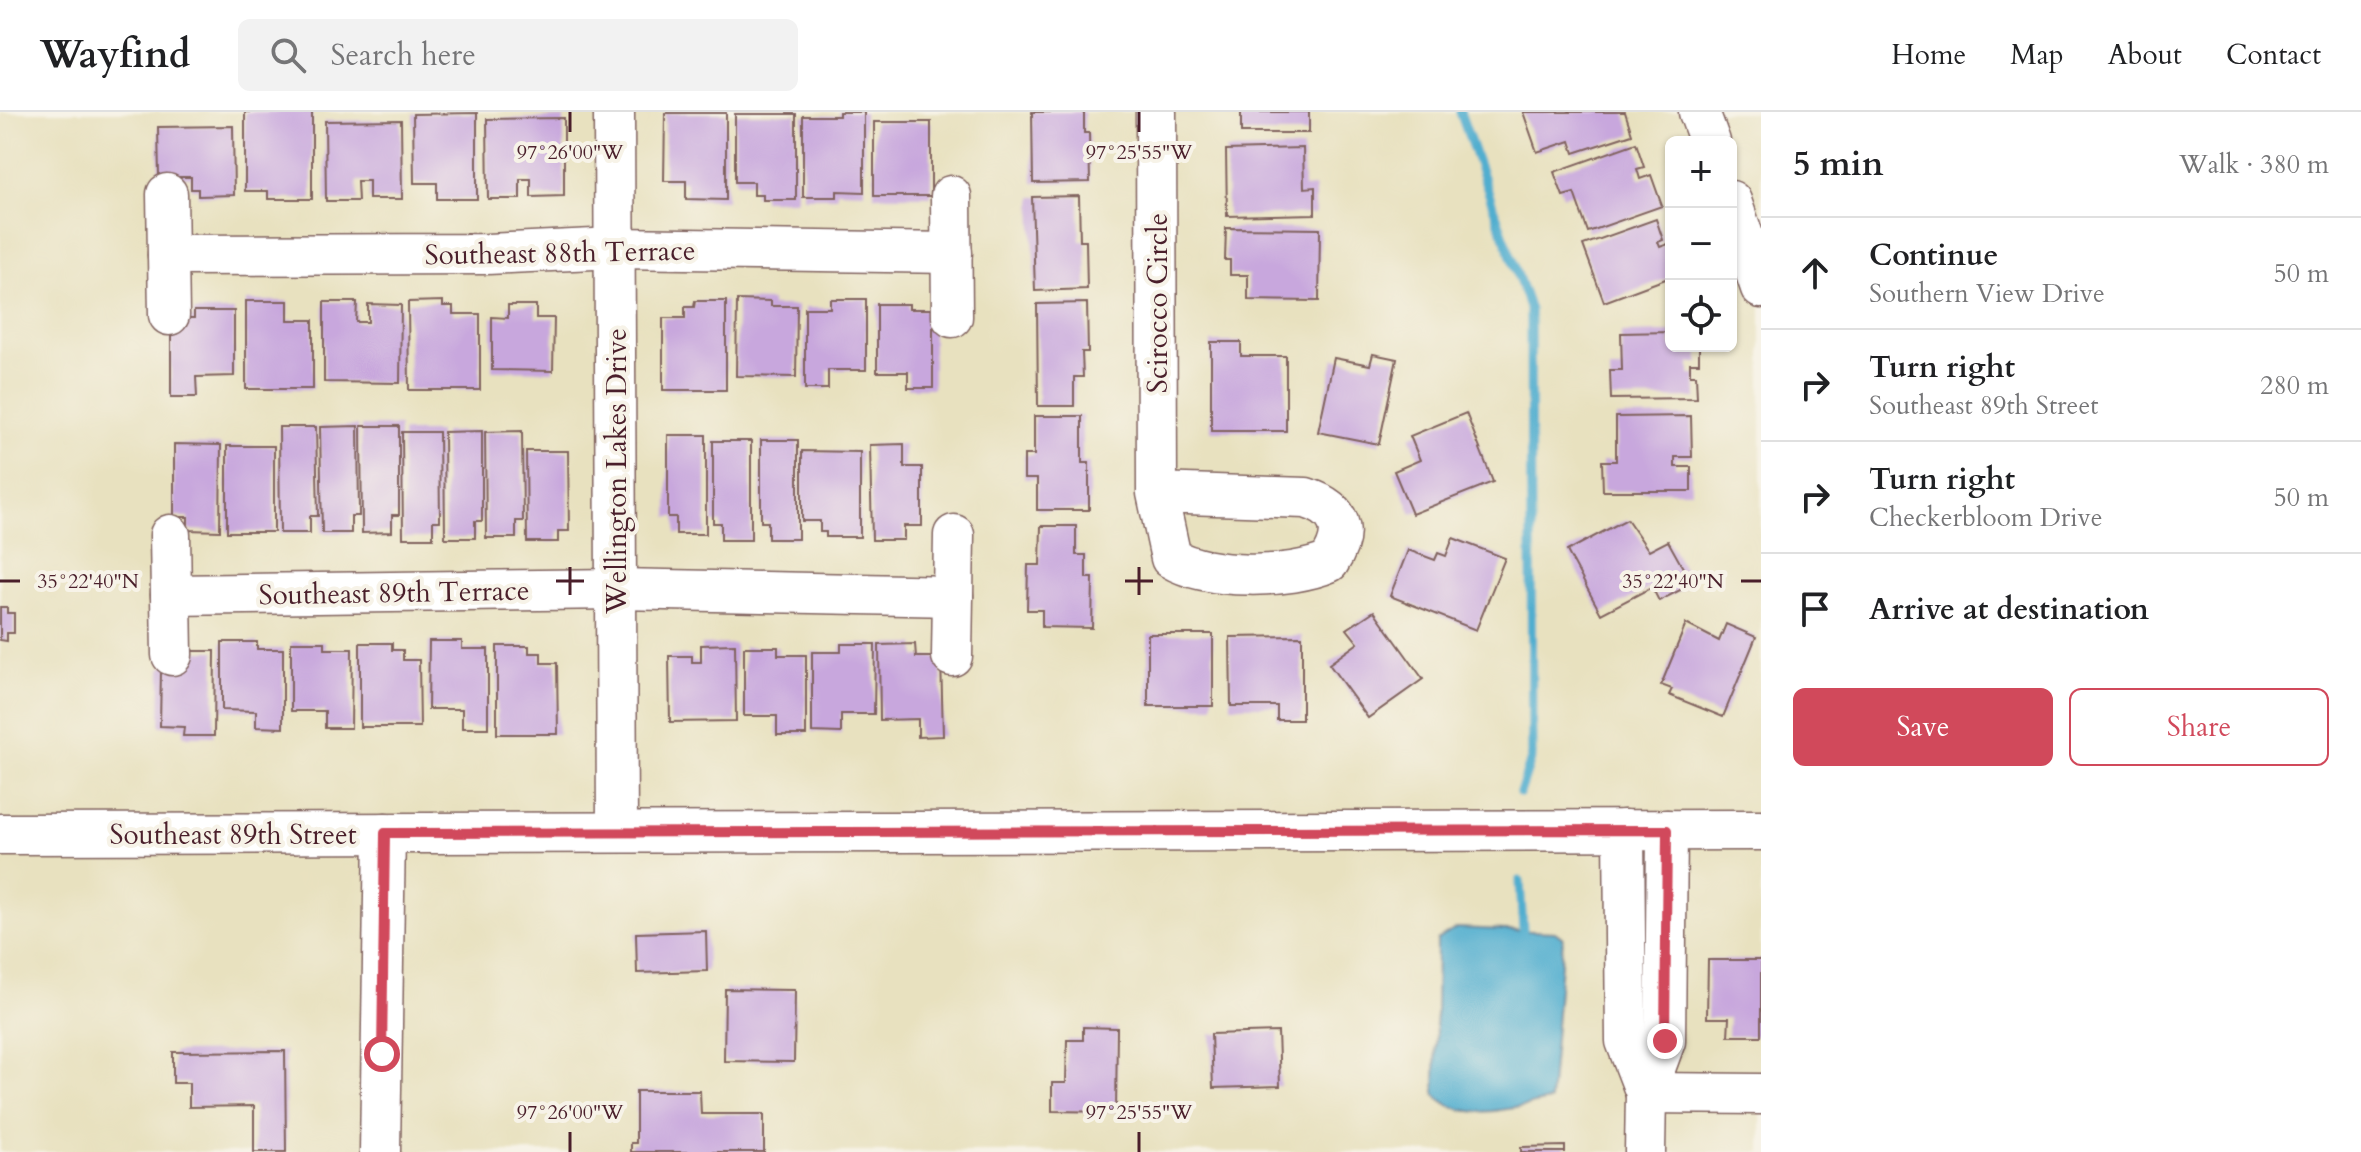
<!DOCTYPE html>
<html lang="en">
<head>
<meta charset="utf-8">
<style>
	body { margin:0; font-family:Cardo,serif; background:#f2f2f2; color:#202124 }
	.controls { position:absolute; right:24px; top:24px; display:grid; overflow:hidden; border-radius:12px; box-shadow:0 2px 6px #0004 }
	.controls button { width:72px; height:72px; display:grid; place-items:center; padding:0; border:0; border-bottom:2px solid #e0e0e0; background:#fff; color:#202124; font:40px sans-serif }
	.stop { position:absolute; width:24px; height:24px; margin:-18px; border:6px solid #d1495b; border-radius:50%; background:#fff }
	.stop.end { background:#d1495b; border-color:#fff; box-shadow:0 2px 8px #0008 }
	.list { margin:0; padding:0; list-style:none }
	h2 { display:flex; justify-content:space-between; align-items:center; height:104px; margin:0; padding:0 32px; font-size:34px }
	h2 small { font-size:26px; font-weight:400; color:#757577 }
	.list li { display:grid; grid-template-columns:52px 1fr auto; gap:24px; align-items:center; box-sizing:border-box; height:112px; padding:0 32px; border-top:2px solid #e0e0e0 }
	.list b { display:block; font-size:30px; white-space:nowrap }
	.list p { margin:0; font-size:26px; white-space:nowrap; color:#757577 }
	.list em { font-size:26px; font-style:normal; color:#757577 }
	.actions { display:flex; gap:16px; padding:24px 32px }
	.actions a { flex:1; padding:18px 0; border:2px solid #d1495b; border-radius:12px; text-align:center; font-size:28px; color:#d1495b }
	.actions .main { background:#d1495b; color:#fff }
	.icon { flex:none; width:44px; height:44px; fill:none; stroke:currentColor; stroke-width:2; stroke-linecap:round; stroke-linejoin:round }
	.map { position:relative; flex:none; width:1761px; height:1040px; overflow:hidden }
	header { display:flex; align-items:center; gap:48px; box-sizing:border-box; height:112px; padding:0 40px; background:#fff; border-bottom:2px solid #e0e0e0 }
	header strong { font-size:38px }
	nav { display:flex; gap:44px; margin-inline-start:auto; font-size:28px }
	.search { width:560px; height:72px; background:#f2f2f2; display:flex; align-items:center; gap:20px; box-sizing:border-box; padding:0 28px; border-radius:12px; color:#757577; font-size:30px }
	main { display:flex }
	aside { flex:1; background:#fff }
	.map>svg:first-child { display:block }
	.water { fill:#51aecf; stroke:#4e667d; stroke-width:2 }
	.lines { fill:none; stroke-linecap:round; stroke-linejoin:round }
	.stream { stroke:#51aecf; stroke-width:9 }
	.building { fill:#c8a7dd }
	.minor-casing { stroke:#81635f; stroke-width:43 }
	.minor { stroke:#fff; stroke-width:40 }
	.route { stroke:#d1495b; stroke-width:10 }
	.ticks { fill:none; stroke:#4a1f2b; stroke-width:3 }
	.labels { text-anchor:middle; stroke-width:8; stroke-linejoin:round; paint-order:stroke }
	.street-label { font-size:28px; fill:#4a1f2b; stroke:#f7f3e8 }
	.ticks-label { font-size:20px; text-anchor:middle; fill:#4a1f2b; stroke:#f7f3e8; stroke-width:8; stroke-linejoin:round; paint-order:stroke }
</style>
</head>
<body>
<header>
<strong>Wayfind</strong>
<div class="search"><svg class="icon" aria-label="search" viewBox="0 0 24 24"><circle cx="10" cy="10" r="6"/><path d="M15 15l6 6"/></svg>Search here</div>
<nav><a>Home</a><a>Map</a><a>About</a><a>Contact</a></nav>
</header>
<main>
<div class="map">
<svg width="1761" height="1040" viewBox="0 0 1761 1040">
	<rect width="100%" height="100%" fill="#f7f3e8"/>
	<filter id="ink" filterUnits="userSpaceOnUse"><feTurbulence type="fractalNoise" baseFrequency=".0125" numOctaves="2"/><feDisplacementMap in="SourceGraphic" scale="16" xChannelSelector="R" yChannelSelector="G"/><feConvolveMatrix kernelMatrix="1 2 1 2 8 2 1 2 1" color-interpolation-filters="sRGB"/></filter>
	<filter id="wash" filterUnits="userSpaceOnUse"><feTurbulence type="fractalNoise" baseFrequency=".006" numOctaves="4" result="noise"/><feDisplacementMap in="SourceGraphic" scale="32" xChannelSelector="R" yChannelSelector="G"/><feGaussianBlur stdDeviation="1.8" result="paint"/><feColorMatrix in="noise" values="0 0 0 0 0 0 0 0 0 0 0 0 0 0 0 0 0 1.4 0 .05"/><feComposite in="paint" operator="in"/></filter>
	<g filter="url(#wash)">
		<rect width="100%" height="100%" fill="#e8e1bf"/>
		<path class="water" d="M1457,816L1555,820L1563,826L1550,989C1515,995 1462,1013 1435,982L1437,828Z"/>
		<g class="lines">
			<g class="stream">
				<path d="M1460,0L1530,198L1532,644L1520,681"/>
				<path d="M1520,769L1523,818"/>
			</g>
		</g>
		<g id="blocks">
			<g class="building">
				<path d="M245,0H312V87H268V79H245Z"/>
				<path d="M839,0H864V80L837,79V85H803V4H839Z"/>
				<path d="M1032,0H1084V21H1089L1090,70L1033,71Z"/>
				<rect x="1241" y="0" width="68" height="21"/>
				<path d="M1523,0H1625L1632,22L1574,41L1570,29L1537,40Z"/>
				<path d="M477,1V87H437V71H414L413,2Z"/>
				<path d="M665,1H726V88L686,87V69H664Z"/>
				<path d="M735,2H796V88H763V83H754V70H735Z"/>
				<path d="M564,6V84L531,85V67H520V87H488L487,7Z"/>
				<path d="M401,8L402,87H369V69H357L358,89H326L325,9Z"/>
				<rect x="874" y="10" width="57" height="74"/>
				<path d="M233,14L234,83L198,84V77H191V65H159L158,15Z"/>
				<path d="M1636,31L1644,55L1637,57L1640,67L1651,63L1662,94L1588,120L1574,81L1563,84L1554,60Z"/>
				<path d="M1303,36L1304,76L1315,75V102L1227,104L1226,38Z"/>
				<path d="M1079,84L1080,129H1086L1087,177L1035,179L1032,85Z"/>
				<path d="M1656,107L1663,128L1658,130L1660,135L1671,131V165L1604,190L1583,133Z"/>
				<path d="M1226,116L1320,117L1319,189L1248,188V163H1230V148H1225Z"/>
				<path d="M830,187H866V258H828V277H805V196H830Z"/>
				<path d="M737,188L771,189V194H797L796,265L736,264Z"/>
				<path d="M246,189H288V208H313V277H246Z"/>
				<path d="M443,189V194H453V202H480V278H409L408,190Z"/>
				<path d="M695,189H726V278H663V206H685V195H694Z"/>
				<path d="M324,190H357L356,210H368V192L401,193L400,271L324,270Z"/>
				<path d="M1087,191L1088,240H1082L1083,265H1074V294H1038L1037,192Z"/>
				<path d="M877,192H909V197H933V276H908V260H877Z"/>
				<path d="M508,193H536V206H554L553,259L492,258V205L508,206Z"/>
				<path d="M194,199H234V264L196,265L197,285H171V206H194Z"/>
				<path d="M1671,220V234H1699V251H1690V263H1696L1697,286L1611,287L1610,258H1622L1621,221Z"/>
				<path d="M1211,230H1241V244H1286V319H1211Z"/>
				<path d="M1373,242L1397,247L1379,332L1318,320L1334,246L1370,253Z"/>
				<path d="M1466,301L1493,370L1412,402L1394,359L1420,348L1410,324Z"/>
				<path d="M1034,304H1082V351H1089V398H1037V367H1024V343H1034Z"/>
				<path d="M1691,304L1692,345H1675V355H1691V379H1603L1602,349H1616V305Z"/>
				<path d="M358,314L359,404H351V421H322L320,315Z"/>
				<path d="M361,314H399V403H392V420L362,421Z"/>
				<path d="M279,315H316L318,404H310V421H280Z"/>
				<path d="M482,319V409H475V426H445L444,320Z"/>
				<path d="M522,319L523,409H516V426H486L485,320Z"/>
				<path d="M402,320H439L440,409H433V426H403Z"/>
				<path d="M668,323H706V422H676V405H668Z"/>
				<path d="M761,328H798V427H768V410H761Z"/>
				<path d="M713,329H751V428H721V411H713Z"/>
				<path d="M174,332L221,333L220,419L188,418V405H174Z"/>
				<path d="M904,332V355H922V414H904V428H872L870,333Z"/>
				<rect x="227" y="334" width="47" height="86"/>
				<path d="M526,339H568L569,419H558V430H527Z"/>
				<path d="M802,339L860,340V425H826V420H820V409H802Z"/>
				<path d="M1627,407L1649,439L1668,429L1692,472L1659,489L1652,475L1601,502L1567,439Z"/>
				<path d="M1041,414H1076V443H1086V466H1093L1092,516L1042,515V498H1027L1028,453H1040Z"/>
				<path d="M1453,426L1505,446L1476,518L1390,484L1408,438L1435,448L1438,441L1446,444Z"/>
				<path d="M0,495H7V501H14V521H7V529L0,528Z"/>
				<path d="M1374,499L1423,567L1368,606L1329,552L1358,531L1347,517Z"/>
				<path d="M1686,512L1719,529L1726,512L1756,525L1723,605L1669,583L1672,577L1661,573Z"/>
				<rect x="1148" y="522" width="65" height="72"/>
				<path d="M1302,524V608H1277V594H1231L1230,525Z"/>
				<path d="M429,529H462V537H488V616H462V597H428Z"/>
				<path d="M222,530H257V537H283V616L256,615V599L222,598Z"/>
				<path d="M291,530H325V537H352L351,616H325V599H291Z"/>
				<path d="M360,531H392V538H403V548H419L420,615H360Z"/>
				<path d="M735,532L736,609L670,610L669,544H692V550H701V533Z"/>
				<path d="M841,532H875L874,602H841V621L812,620V540H841Z"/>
				<path d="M915,532L916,545H941L943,624L918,625V607L880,608L879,533Z"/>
				<path d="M497,534H529V541H541V551H557L558,622H497Z"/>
				<path d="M744,535H778V543H806V623H777V604H744Z"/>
				<path d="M180,539H215L214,624H183L184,615L160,614L161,557Z"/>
				<path d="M706,819L707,859L637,861L636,821Z"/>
				<path d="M1708,848H1761V924H1728L1729,906H1707Z"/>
				<path d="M725,877L795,878L794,950L724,949Z"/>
				<path d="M1083,915L1117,916L1116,1000L1052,999V971H1066L1067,928H1083Z"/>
				<path d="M1278,920L1280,974L1213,976L1211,922Z"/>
				<path d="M285,939L286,1040H254V994L189,995V971H173V940Z"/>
				<path d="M636,979H700L701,1002H764V1040H631V1031H636Z"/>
				<path d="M1565,1034V1040H1521V1035Z"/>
			</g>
		</g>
	</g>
	<g filter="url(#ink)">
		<use href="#blocks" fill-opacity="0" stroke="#81635f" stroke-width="2"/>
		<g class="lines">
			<g class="minor-casing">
				<g id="minor">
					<path d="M614,0L617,719"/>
					<path d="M1156,0L1157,381L1171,446C1208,468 1290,467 1329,450C1349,419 1341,397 1306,386L1157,381"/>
					<path d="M1699,0L1710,30"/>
					<path d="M167,82L169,203"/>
					<path d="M951,84L952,205"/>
					<path d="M1731,89L1761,176"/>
					<path d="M168,143L487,142L615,136L952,141"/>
					<path d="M170,423L172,543"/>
					<path d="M171,483L618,477L953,484"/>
					<path d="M952,544L954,423"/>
					<path d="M1624,718L1626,929L1646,981"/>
					<path d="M0,722L1761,718"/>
					<path d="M1646,981L1761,982"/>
					<path d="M380,1040L385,721"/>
					<path d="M1645,1040L1646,981L1665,929L1667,718"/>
				</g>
			</g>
			<use href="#minor" class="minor"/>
		</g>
	</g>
	<g class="lines" filter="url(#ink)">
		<path class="route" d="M382,942L385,721L1667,718L1665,929"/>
	</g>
	<path class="ticks" d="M570,0V20M1139,0V20M570,455V483M1139,455V483M0,469H20M556,469H584M1125,469H1153M1741,469H1761M570,1020V1040M1139,1020V1040"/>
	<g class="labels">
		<g class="street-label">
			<text transform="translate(560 140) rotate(-1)" y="10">Southeast 88th Terrace</text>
			<text transform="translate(1157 191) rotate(-90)" y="10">Scirocco Circle</text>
			<text transform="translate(616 359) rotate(-90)" y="10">Wellington Lakes Drive</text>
			<text transform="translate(394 480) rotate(-1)" y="10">Southeast 89th Terrace</text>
			<text x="233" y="732">Southeast 89th Street</text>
		</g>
	</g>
	<g class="ticks-label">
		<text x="570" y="47">97°26'00"W</text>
		<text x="1139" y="47">97°25'55"W</text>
		<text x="88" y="476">35°22'40"N</text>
		<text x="1673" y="476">35°22'40"N</text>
		<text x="570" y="1007">97°26'00"W</text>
		<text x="1139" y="1007">97°25'55"W</text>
	</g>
</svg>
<div class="controls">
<button>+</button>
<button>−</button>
<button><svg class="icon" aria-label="locate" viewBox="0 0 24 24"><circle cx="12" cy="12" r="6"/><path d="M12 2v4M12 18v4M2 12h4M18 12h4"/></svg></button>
</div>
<div class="stop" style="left:382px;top:942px"></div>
<div class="stop end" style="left:1665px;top:929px"></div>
</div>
<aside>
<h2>5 min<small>Walk · 380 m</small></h2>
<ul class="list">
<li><svg class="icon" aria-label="ahead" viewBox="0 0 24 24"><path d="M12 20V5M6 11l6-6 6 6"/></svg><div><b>Continue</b><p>Southern View Drive</p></div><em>50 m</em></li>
<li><svg class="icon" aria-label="right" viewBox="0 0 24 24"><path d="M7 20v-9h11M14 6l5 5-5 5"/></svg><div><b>Turn right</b><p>Southeast 89th Street</p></div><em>280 m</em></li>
<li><svg class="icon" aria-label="right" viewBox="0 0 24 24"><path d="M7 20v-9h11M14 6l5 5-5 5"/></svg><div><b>Turn right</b><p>Checkerbloom Drive</p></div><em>50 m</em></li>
<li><svg class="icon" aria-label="arrive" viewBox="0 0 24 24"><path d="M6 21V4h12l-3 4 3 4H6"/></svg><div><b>Arrive at destination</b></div></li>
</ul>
<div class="actions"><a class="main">Save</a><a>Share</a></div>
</aside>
</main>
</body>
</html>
